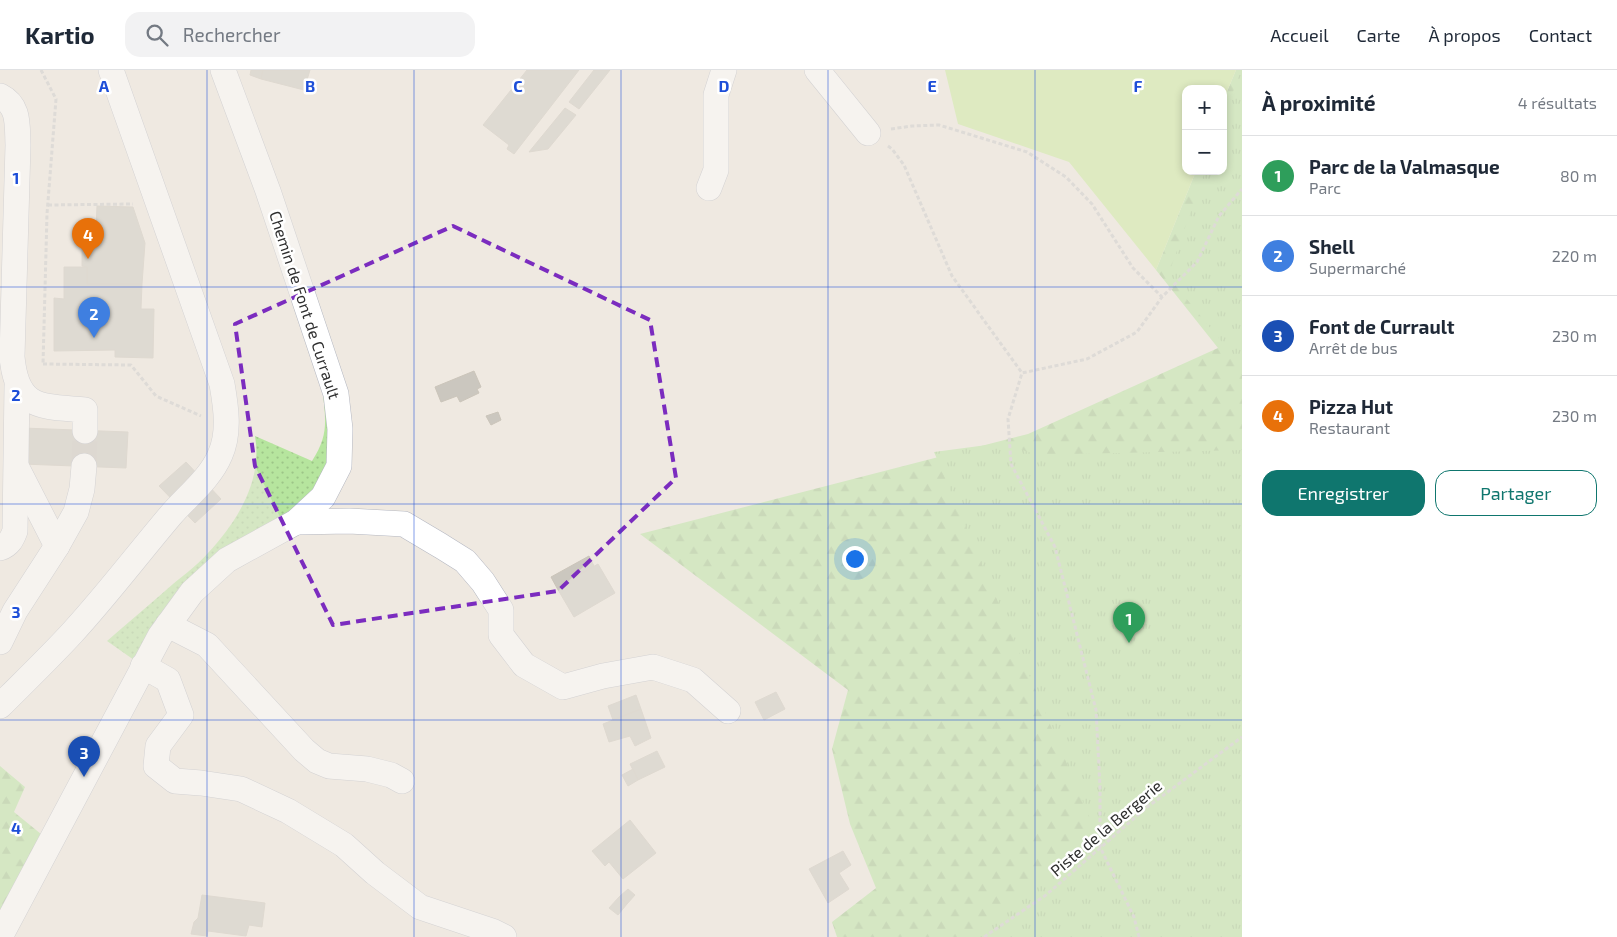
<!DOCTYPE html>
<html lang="fr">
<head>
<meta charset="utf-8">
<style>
	body { margin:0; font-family:"Exo 2",sans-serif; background:#f2f2f3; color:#1f2937 }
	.controls { position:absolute; right:15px; top:15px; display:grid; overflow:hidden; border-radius:10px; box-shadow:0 2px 8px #0003 }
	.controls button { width:45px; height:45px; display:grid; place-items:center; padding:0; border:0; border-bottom:1px solid #e0e1e3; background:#fff; color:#1f2937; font:25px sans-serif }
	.you { position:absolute; left:854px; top:488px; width:18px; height:18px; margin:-12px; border:4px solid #fff; border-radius:50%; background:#1a73e8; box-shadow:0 0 0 8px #1a73e833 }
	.badge { display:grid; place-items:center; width:32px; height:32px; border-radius:50%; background:#0f766e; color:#fff; font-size:16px; font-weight:700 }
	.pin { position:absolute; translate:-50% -41px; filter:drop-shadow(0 1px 2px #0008) }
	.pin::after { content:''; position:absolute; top:26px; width:18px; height:15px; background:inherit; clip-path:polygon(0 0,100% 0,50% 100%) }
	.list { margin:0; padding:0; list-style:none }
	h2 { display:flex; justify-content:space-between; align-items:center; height:65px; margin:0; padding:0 20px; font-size:21px }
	h2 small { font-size:16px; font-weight:400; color:#747a83 }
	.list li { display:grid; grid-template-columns:32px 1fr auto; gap:15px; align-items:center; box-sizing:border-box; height:80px; padding:0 20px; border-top:1px solid #e0e1e3 }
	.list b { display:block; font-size:19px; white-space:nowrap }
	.list p { margin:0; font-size:16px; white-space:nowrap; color:#747a83 }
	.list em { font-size:16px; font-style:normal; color:#747a83 }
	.actions { display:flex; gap:10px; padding:15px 20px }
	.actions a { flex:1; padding:11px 0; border:1px solid #0f766e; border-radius:15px; text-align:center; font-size:18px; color:#0f766e }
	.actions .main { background:#0f766e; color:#fff }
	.icon { flex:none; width:28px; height:28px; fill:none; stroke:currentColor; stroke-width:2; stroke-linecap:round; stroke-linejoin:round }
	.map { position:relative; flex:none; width:1242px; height:867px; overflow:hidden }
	header { display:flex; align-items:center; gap:30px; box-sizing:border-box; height:70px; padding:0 25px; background:#fff; border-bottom:1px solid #e0e1e3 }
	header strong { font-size:24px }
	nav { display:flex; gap:28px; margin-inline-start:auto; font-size:18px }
	.search { width:350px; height:45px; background:#f2f2f3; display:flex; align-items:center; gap:12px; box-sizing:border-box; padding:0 18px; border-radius:15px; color:#747a83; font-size:19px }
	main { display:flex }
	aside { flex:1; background:#fff }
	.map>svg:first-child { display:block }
	.grass { fill:url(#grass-dots) }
	.forest { fill:url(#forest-firs) }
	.park { fill:url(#park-tufts) }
	.pitch { fill:#c9ec9a }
	.building { fill:#cbc7bf; stroke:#cbc5ba }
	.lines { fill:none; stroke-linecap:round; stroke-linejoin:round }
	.minor-tunnel { stroke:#c8c4bd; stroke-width:25; stroke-dasharray:25 12; stroke-linecap:butt }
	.minor-casing { stroke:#b4b7c1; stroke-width:26 }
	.path { stroke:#c9c9c9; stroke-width:3; stroke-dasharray:4 2.5; stroke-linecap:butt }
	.minor { stroke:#fff; stroke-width:25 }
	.marked { fill:none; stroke:#7b2cbf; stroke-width:4; stroke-dasharray:10 6; stroke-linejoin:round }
	.grid { fill:none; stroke:#1d4ed8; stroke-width:1; stroke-opacity:0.55 }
	.labels { text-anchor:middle; stroke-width:5; stroke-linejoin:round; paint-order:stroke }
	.street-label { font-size:16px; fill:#2e2e2e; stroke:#fff }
	.grid-label { font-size:16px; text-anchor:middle; font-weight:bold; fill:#1d4ed8; stroke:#fff; stroke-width:5; stroke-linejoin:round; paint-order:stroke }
</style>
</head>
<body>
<header>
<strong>Kartio</strong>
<div class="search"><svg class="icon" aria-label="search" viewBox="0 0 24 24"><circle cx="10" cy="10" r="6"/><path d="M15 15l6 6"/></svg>Rechercher</div>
<nav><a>Accueil</a><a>Carte</a><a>À propos</a><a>Contact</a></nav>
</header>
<main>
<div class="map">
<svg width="1242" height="867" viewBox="0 0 1242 867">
	<defs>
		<pattern id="grass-dots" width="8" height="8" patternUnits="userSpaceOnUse" patternTransform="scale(1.25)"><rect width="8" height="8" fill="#b6e59e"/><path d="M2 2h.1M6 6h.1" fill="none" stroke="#9dc588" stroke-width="1.8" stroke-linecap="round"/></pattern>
		<pattern id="forest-firs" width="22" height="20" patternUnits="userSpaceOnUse" patternTransform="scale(1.25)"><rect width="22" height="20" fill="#b6e59e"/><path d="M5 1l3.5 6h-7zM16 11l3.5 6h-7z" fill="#9dc588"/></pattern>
		<pattern id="park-tufts" width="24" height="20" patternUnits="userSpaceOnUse" patternTransform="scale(1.25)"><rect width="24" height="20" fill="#b6e59e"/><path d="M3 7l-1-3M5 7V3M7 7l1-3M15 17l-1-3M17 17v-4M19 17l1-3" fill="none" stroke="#9dc588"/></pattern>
	</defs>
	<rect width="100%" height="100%" fill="#efe9e1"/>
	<path class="grass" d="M323,324L331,346L326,408L134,590L107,571C126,554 146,538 165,521C179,508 196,497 208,483C237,452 263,410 255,366L312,391C328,366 326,353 323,324Z"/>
	<g class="forest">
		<path d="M1236,0H1242V867H837L832,852L876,818L850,754L832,679L848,620L640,464L1028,364L1218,278L1156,200L1196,101H1223V31Z"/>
		<path d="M0,696L25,717L14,742L41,764L0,850Z"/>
	</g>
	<g class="park">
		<path d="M1241,0H1242V297L1168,206L1205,101H1223V49Z"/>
		<path d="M1002,373L1037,385L1242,380V867H964L1096,762L934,382Z"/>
	</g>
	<path class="pitch" d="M945,0H1236L1223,31V19H1186V101H1196L1156,200L1069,92L958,54Z"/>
	<g class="building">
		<path d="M251,0H263L261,9L250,5Z"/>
		<path d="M263,0H310L304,20L261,9Z"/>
		<path d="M527,0H579L514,84L507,79L509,75L483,55Z"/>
		<path d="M594,0H610L579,39L569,32Z"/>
		<path d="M565,38L576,45L548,79L529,82Z"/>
		<path d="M97,136L133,137L145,173L142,214H87V197L82,196V178L95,179Z"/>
		<path d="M64,197H87V214H142L141,239H154L153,288L115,287V280L54,281V228L64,229Z"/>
		<path d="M474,301L481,317L477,319L479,323L460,332L457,326L441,332L435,317Z"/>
		<path d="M498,342L501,350L491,355L486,346Z"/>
		<path d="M23,358L128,362L126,398L22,394Z"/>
		<path d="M186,392L221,429L195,453L159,416Z"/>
		<path d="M589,486L594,496L557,518L551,507Z"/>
		<path d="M598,494L615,523L574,547L557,518Z"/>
		<path d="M776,622L785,639L764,650L755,632Z"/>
		<path d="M636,625L641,639L613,650L608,636Z"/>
		<path d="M641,639L651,668L635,676L630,666L609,672L603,654Z"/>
		<path d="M657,681L665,697L638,710L630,694Z"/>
		<path d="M633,699L638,710L628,716L622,705Z"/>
		<path d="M630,750L656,783L623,809L609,792L605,796L592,781Z"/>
		<path d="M843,781L851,795L839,803L849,819L828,833L809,799Z"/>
		<path d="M628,819L635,825L627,834L619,827Z"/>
		<path d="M202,825L265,833L262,857L249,855L246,866L208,861L207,866L191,864L194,852L198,848Z"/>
		<path d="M619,827L627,834L618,845L609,838Z"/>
	</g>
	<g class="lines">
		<path class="minor-tunnel" d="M84,396L85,361"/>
		<g class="minor-casing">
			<g id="minor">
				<path d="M817,0L868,63"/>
				<path d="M0,26C20,36 17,55 18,75L12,287C17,340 41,336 85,340V361"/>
				<path d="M709,118L716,100V25L724,0"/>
				<path d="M18,400L57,476"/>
				<path d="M296,452L349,451L404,454L441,476L465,491L483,512L501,540V565L524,595L563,617L603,606L653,597L693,610L728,641"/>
				<path d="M0,478C9,475 12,469 15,461L17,316"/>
				<path d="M168,555L207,575L304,680L317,691L329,696L367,699L391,705L402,711"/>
				<path d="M0,572L15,541L57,476L76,442L82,419L84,396"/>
				<path d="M143,596L168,610L181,645L158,676L156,696L175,711L201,713L241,719L288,741L344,775L375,803L420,837L492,861L504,867"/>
				<path d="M0,636C24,612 49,588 72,563C106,526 137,485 170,446C186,427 210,409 220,385C230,363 226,337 222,314L111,0"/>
				<path d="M0,867L160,566L192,522L227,490L296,452L323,427L339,396L340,359L336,324L268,121L223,0"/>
			</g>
		</g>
		<g class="path">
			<path d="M41,0L56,29L47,144L43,294"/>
			<path d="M891,59L912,56L939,55L1027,82L1066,107L1092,134L1133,198L1162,227"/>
			<path d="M888,76L892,79L904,95L952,206L1022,303"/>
			<path d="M48,135L133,134"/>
			<path d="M43,294L131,295L156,326L201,346"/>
			<path d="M984,867L1046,825L1146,738L1242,667"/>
			<path d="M1139,867L1134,847L1100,777V717L1096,640L1055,477L1011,394L1008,349L1022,303L1087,289L1137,262L1162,227L1197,192L1219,146L1242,119"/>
		</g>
		<use href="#minor" class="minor"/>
	</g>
	<path d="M0 0H1242V867H0ZM453,156L650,250L676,408L558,521L333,555L255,396L235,254Z" fill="#efe9e1" fill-opacity=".55" fill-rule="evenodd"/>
	<path class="marked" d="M453,156L650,250L676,408L558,521L333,555L255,396L235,254Z"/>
	<path class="grid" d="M207,0V867M414,0V867M621,0V867M828,0V867M1035,0V867M0,217H1242M0,434H1242M0,650H1242"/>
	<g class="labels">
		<g class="street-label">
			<text transform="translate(305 235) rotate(72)" y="6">Chemin de Font de Currault</text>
			<text transform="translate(1106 758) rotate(-40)" y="6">Piste de la Bergerie</text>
		</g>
	</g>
	<g class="grid-label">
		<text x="104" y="22">A</text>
		<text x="310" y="22">B</text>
		<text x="518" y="22">C</text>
		<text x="724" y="22">D</text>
		<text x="932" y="22">E</text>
		<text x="1138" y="22">F</text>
		<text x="16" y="114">1</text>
		<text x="16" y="331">2</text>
		<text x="16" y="548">3</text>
		<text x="16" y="764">4</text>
	</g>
</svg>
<div class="controls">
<button>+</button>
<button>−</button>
</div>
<div class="you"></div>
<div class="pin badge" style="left:1129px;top:573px;background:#2e9e5b">1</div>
<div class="pin badge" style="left:94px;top:268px;background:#3f7fe0">2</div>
<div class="pin badge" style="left:84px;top:707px;background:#1a4fb4">3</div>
<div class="pin badge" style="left:88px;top:189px;background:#e8710a">4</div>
</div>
<aside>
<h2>À proximité<small>4 résultats</small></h2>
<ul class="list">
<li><span class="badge" style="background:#2e9e5b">1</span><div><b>Parc de la Valmasque</b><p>Parc</p></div><em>80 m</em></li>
<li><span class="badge" style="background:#3f7fe0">2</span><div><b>Shell</b><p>Supermarché</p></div><em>220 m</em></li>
<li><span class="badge" style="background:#1a4fb4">3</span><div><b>Font de Currault</b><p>Arrêt de bus</p></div><em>230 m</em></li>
<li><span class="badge" style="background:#e8710a">4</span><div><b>Pizza Hut</b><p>Restaurant</p></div><em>230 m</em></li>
</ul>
<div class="actions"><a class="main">Enregistrer</a><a>Partager</a></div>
</aside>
</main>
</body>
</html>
